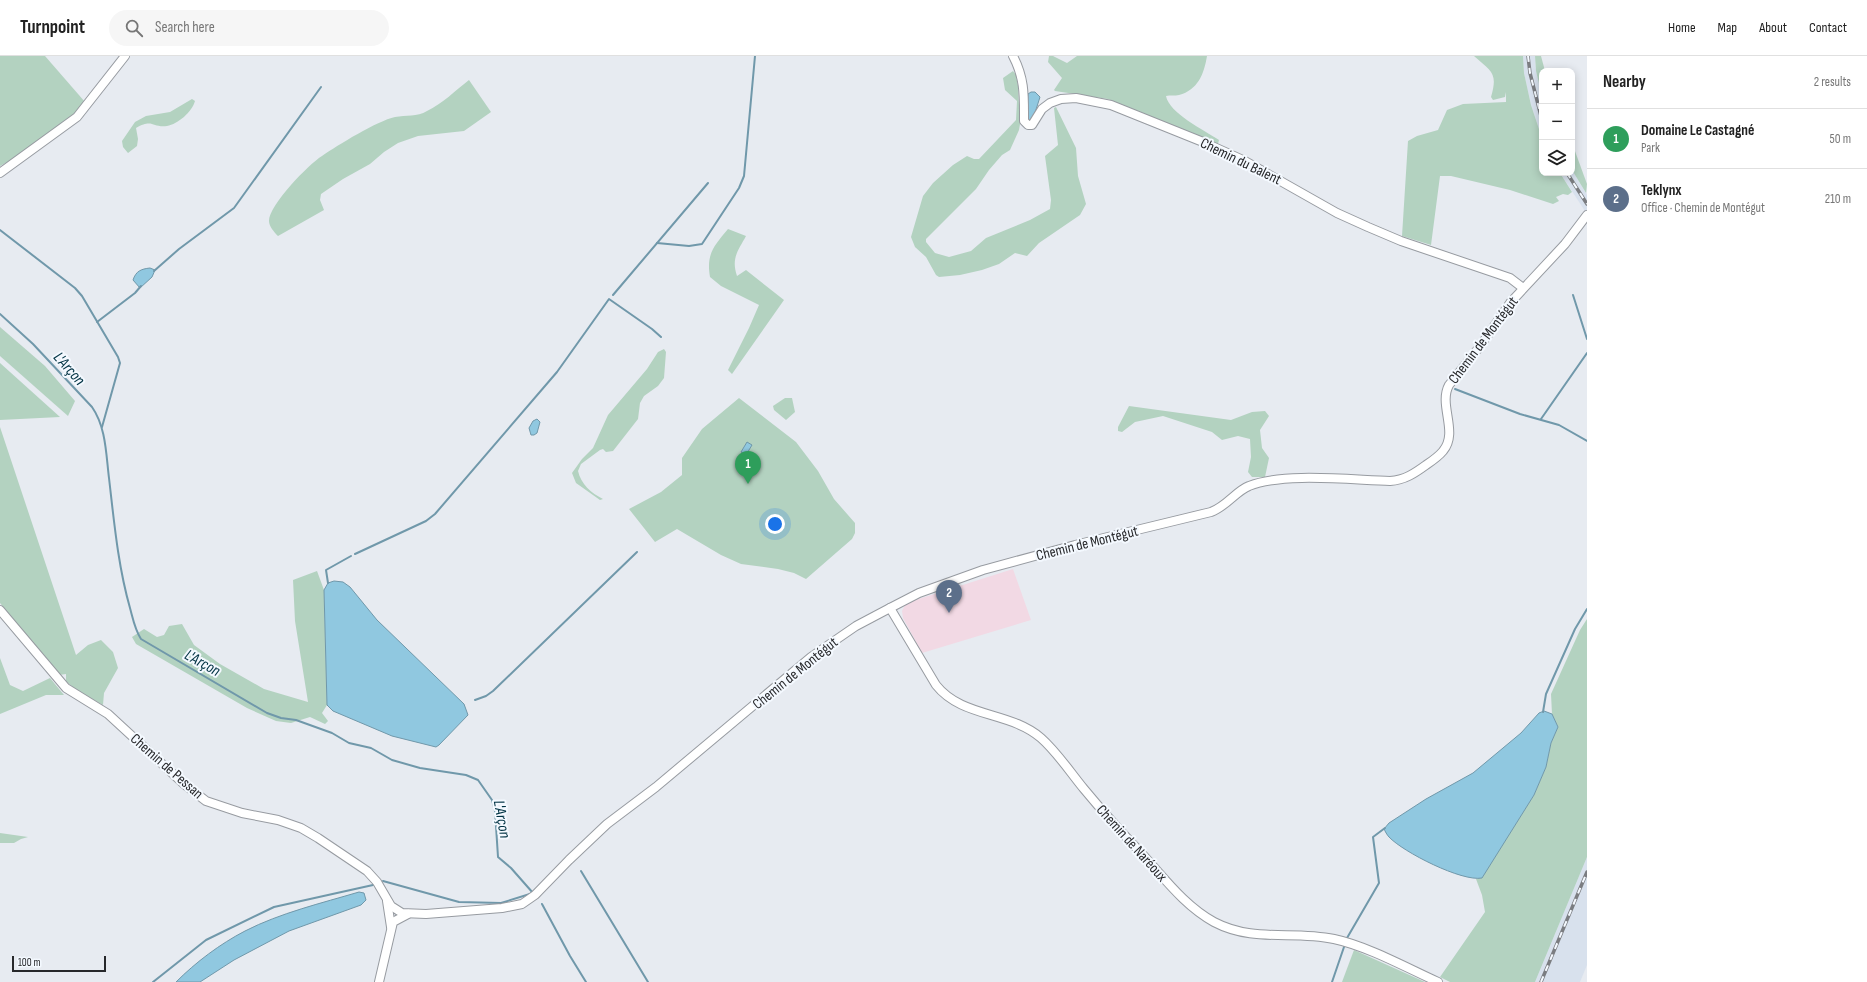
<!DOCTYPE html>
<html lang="en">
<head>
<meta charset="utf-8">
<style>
	body { margin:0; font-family:"Sofia Sans Condensed",sans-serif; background:#f6f6f6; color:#222 }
	.controls { position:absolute; right:12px; top:12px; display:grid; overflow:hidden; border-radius:8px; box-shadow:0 2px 10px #0003 }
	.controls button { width:36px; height:36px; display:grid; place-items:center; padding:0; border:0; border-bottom:1px solid #e0e0e0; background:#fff; color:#222; font:20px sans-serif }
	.scale { position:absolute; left:12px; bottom:10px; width:94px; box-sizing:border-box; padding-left:4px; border:2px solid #27282b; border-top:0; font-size:11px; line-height:14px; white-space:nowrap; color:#27282b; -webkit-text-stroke:3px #f4f9ff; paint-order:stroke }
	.you { position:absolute; left:775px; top:468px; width:14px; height:14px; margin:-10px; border:3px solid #fff; border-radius:50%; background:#1a73e8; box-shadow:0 0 0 6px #1a73e833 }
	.badge { display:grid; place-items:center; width:26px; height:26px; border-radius:50%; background:#598d26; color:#fff; font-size:13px; font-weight:700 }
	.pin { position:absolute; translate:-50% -33px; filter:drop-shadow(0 1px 2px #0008) }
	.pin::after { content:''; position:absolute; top:21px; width:14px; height:12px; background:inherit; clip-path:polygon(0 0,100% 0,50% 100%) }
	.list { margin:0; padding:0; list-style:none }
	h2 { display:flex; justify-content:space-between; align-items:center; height:52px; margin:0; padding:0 16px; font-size:17px }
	h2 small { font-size:13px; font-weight:400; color:#767676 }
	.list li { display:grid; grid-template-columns:26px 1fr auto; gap:12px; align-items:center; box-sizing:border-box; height:60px; padding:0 16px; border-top:1px solid #e0e0e0 }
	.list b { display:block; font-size:15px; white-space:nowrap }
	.list p { margin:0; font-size:13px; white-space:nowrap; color:#767676 }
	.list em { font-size:13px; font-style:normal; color:#767676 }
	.icon { flex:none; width:22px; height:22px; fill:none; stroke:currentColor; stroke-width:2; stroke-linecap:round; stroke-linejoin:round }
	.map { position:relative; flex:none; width:1587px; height:926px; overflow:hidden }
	header { display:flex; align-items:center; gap:24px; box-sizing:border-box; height:56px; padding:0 20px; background:#fff; border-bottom:1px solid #e0e0e0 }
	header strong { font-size:19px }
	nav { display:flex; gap:22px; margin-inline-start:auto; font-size:14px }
	.search { width:280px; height:36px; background:#f6f6f6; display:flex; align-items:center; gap:10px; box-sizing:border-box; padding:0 14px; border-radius:22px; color:#767676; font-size:15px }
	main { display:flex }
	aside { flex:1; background:#fff }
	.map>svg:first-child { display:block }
	.commercial { fill:#f2d9e4 }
	.built { fill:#d8e1ed }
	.green { fill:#b3d2c0 }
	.water { fill:#90c8e0; stroke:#7098aa }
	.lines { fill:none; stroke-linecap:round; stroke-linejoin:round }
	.stream { stroke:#7098aa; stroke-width:2 }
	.minor-casing { stroke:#979ba1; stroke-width:10 }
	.minor { stroke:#fff; stroke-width:8 }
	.rail-casing { stroke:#7b7d81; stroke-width:3.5 }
	.rail { stroke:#f4f9ff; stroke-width:2; stroke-dasharray:6; stroke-linecap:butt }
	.labels { text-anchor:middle; stroke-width:4; stroke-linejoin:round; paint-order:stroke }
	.street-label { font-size:15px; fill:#27282b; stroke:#f4f9ff }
	.water-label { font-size:16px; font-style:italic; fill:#003243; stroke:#f4f9ff }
</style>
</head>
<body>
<header>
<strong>Turnpoint</strong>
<div class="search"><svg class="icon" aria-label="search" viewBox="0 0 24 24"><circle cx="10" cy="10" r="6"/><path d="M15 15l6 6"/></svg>Search here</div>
<nav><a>Home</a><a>Map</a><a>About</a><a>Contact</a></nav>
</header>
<main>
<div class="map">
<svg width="1587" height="926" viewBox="0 0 1587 926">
	<rect width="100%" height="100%" fill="#e7ebf1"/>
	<path class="commercial" d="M1013,513L1031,564L922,597L903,562L902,555L906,547Z"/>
	<g class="built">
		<path d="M1523,0H1535L1536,15L1542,40V82L1531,49L1524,17Z"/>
		<path d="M1572,114L1587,139V154L1585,155L1560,117H1572Z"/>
		<path d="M1587,801V909L1580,926H1535Z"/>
	</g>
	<g class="green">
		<path d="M0,0H45L85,46C64,73 30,94 0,110Z"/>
		<path d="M1049,0H1053L1067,7L1077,0H1207C1204,18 1198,34 1179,39C1175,40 1170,39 1166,40C1169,57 1204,74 1219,84L1218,88L1108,43L1055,35L1054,34L1062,22L1048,6Z"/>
		<path d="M1474,0H1523L1524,17L1531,49L1542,82V117H1560L1572,136L1568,139L1563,138L1556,141L1559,145L1553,148L1510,134L1451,120H1440L1431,189L1402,180L1408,85L1417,80L1438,74L1447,54L1463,48L1506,46V36L1505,41L1493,44L1491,41C1498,17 1492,16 1474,0Z"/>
		<path d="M1535,0H1541L1545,15H1542V40L1536,15Z"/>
		<path d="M1013,15L1016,19L1018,30L1020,68L1019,74L1010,94L1002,99L989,114L976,133L926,183V186L935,197L949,201L971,195L986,182L1030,164L1050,153L1051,144L1045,100L1058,89L1054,52L1056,51L1076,92L1078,120L1086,148L1080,159L1039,187L1027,200L1015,197L999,208L982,214L960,219L939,221L936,219L926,201L915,191L911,181L923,140L933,127L953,109L967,100L974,103H979L1016,64L1017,45L1005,34L1003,22Z"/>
		<path d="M469,24L491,56L464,75L418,80L398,87L384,96L370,108L343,123L321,138L320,144L324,154L278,180C274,176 269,170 269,165C269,149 309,108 322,100C338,89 377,65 395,61C406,59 417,61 427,55C442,48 456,34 469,24Z"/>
		<path d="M192,43L195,45C192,56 178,68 167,70C152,72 153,62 136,72L138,83L137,90L128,97L123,91L122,85L135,66L146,60L170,56Z"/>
		<path d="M1572,87L1587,128L1586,137L1572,114Z"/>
		<path d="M728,173L746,180C738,195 731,202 737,220L746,214L784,244L732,318L728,314L749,272L759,249L721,230L710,221C706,198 714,190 728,173Z"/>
		<path d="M0,271L45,310L75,345L68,360L0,300Z"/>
		<path d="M664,293L666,296L664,322L658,330L644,340L640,347L638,363L613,395L606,396L603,393L600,394L581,408L578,415C581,428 591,437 603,443L600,444L576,427L572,417L582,403L593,392L608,359L647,313L658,296Z"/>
		<path d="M0,307L60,361L0,364Z"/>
		<path d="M739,342L796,386L818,415L834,443L855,467V477L852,483L806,523L794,517L778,513L741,508L721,499L677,473L655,486L629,453L661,436L682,419V402L702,373Z"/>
		<path d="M785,342H792L795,356L786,364L774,354L773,350Z"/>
		<path d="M1129,350L1231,364L1252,356L1265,355L1269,360L1260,374L1262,392L1269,402L1265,421H1252L1248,416L1251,401L1250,383L1238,380L1222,384L1212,376L1163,360L1135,366L1122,376L1118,375V371Z"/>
		<path d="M0,371L76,599L88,589L101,584L113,596L118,612L104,637L103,649L76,634L66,625V618L59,619L0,547Z"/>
		<path d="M317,515L324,534L327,649L322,657L328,665L325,668L310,661L291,667L276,665L247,652L136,588L132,581L144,573L157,581L164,579L169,570L182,568L194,589L220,608L264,633L308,646L295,565L293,524Z"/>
		<path d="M1587,563V801L1535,926H1450L1440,921L1485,856L1482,839L1476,823L1482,821L1534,739L1546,711L1551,687L1558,671L1552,658L1551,638L1580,574Z"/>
		<path d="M0,602L10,629L23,635L50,622L64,639H46L0,658Z"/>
		<path d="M0,777L28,781L21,783L14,787H0Z"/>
		<path d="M1354,894L1425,926H1342Z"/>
	</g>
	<g class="water">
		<path d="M1031,36H1035L1040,41L1033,63L1030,65L1027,63L1028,38Z"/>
		<path d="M150,212L155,214L152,221L140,232L133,224C136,215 141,213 150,212Z"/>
		<path d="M537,363L540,366L537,377L534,379H531L529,372L533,365Z"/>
		<path d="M747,386L752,389L746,399L741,396Z"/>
		<path d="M334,525L343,526L350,531L377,564L464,648L468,659L439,689L436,691L392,680L333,655L327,649L324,534L328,527Z"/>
		<path d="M1544,655L1552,658L1558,671L1551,687L1546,711L1534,739L1482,822C1462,826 1403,796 1389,781C1387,779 1385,775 1384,773L1389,767L1426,743L1473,717L1521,677L1539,657Z"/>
		<path d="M359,836L364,837L366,844L361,849L289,875L234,904L200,926H176C196,906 220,888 245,875C280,857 322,847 359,836Z"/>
	</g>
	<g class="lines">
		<g class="stream">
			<path d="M0,174L75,232L82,240L118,301L120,307L102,371"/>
			<path d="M657,187L689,190L702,188L739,132L744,120L755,0"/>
			<path d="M154,215L179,193L234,152L321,31"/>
			<path d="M613,239L708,127"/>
			<path d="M1573,239L1587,283"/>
			<path d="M0,258L33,288L92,351C106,371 106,398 109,422C114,465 118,510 130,552C133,563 135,574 141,583L267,657L281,662L296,664L332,677L349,687L371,692L392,704L420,712L466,719L478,724L492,744L495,755L498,801L511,812L533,837L501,847L459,846L383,825"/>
			<path d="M97,266L135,237L141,230"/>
			<path d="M1455,333L1520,358L1559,369L1587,385"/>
			<path d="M1541,363L1587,297"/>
			<path d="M355,498L426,465L435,458L557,316L609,243L652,273L661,281"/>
			<path d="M328,527L326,514L351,500"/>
			<path d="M475,644L486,640L493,635L637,496"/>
			<path d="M1543,656L1546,638L1575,573L1587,553"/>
			<path d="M581,815L648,926"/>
			<path d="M542,848L570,900L586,926"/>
			<path d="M1347,882L1379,827L1373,781L1385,772"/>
			<path d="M153,926L206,884L274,851L373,829"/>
			<path d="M1332,926L1344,891"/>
		</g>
		<g class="minor-casing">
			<g id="minor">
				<path d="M1013,0C1025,23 1024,40 1024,65L1028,69H1032L1042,53L1050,47L1061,43L1076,42L1111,49L1203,86L1245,105L1337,157L1368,171L1401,185L1510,222L1523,232"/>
				<path d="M0,117L77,61L125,0"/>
				<path d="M890,552L936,629C962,662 1010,655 1041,682C1057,696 1070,716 1084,733C1103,756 1123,778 1143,799C1165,823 1185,850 1214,866C1254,887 1292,874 1334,883C1367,890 1407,912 1438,926"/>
				<path d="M0,554L66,632L108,658L184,728L206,745L242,757L278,764L301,772L318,782L367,815L377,826L391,850L402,857L426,858L502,852L522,848L535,839L569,804L607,768L656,731L811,601L856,570L890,552L919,537L983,514L1075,489L1211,456C1227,450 1236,435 1249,430C1283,416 1352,424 1390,425C1405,424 1415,417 1426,409C1432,405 1439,400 1443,395C1459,376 1438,349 1449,329L1481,289L1510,247L1565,188L1587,159"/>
				<path d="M387,845L391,871"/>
				<path d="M379,926L393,866L408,858"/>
			</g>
		</g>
		<use href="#minor" class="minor"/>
		<g class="rail-casing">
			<g id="rail">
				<path d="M1528,0L1530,17L1542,64"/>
				<path d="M1567,117L1587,148"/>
				<path d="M1541,926L1587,816"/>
			</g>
		</g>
		<use href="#rail" class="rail"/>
	</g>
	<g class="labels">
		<g class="street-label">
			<text transform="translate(1241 105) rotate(26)" y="5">Chemin du Balent</text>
			<text transform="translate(1483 284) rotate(-53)" y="5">Chemin de Montégut</text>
			<text transform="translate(1087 487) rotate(-14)" y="5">Chemin de Montégut</text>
			<text transform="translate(795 617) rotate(-39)" y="5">Chemin de Montégut</text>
			<text transform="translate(167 710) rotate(41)" y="5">Chemin de Pessan</text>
			<text transform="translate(1132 787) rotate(48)" y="5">Chemin de Naréoux</text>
		</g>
		<g class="water-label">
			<text transform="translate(70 312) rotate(48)" y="6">L'Arçon</text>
			<text transform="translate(203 606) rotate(29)" y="6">L'Arçon</text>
			<text transform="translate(503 763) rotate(80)" y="6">L'Arçon</text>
		</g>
	</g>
</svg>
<div class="controls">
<button>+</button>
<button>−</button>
<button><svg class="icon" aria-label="layers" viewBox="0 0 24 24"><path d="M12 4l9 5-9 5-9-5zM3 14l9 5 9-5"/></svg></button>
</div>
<div class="scale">100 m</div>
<div class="you"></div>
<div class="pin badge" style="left:748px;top:428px;background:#2e9e5b">1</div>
<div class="pin badge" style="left:949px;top:557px;background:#5c6f8a">2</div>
</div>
<aside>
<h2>Nearby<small>2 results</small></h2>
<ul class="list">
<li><span class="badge" style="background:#2e9e5b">1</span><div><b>Domaine Le Castagné</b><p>Park</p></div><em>50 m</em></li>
<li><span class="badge" style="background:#5c6f8a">2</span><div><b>Teklynx</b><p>Office · Chemin de Montégut</p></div><em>210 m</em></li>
</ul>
</aside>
</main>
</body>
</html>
